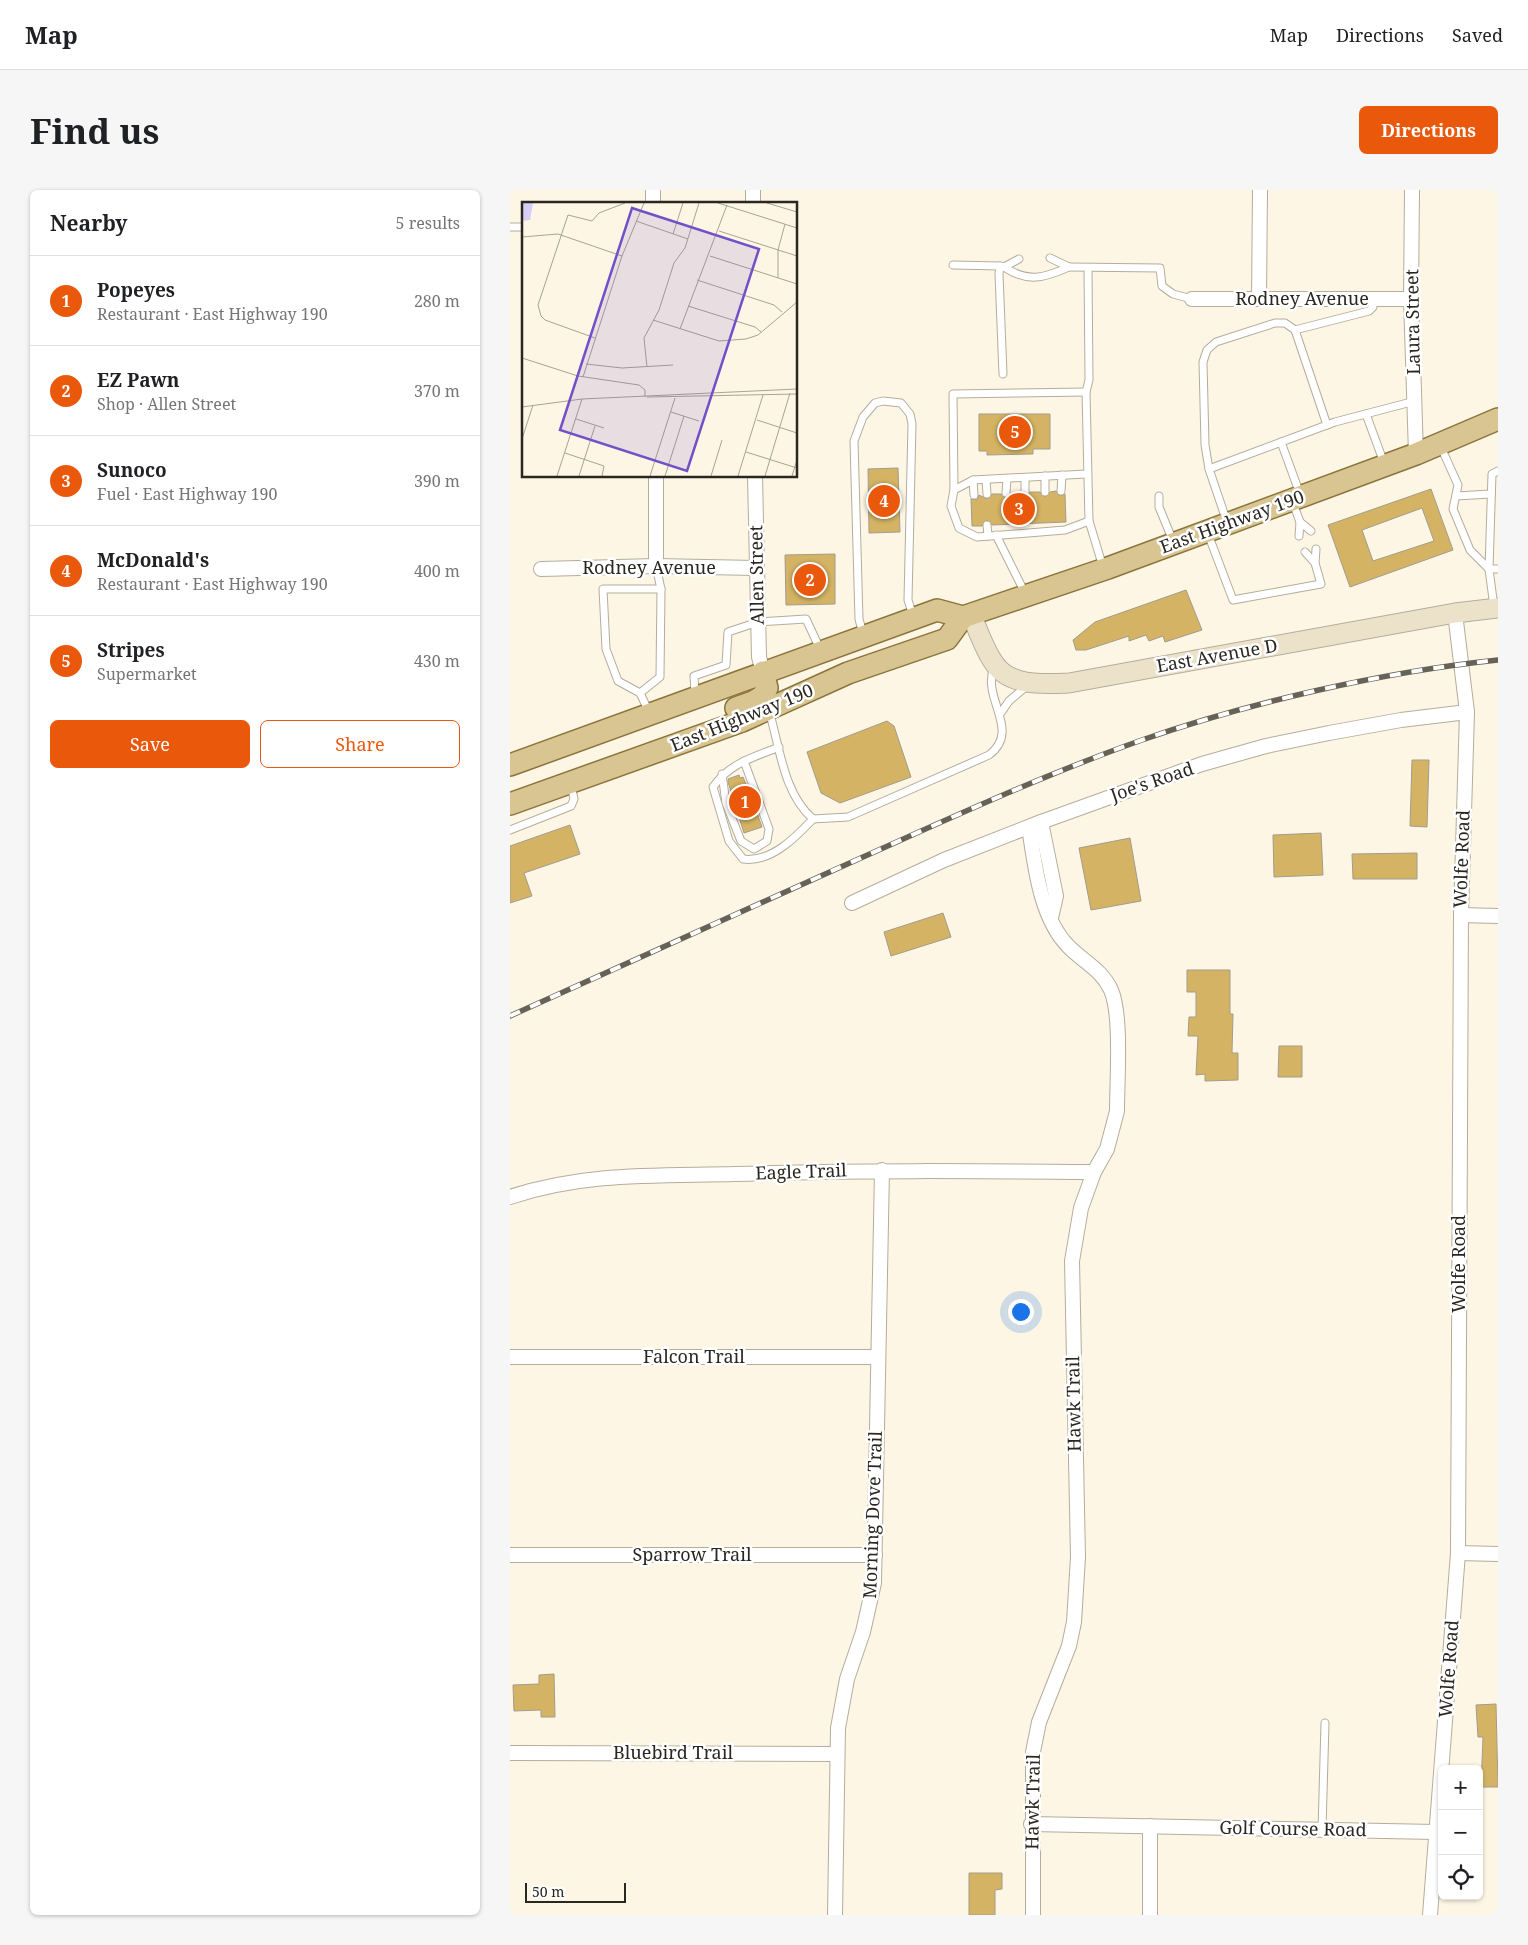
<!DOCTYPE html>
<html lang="en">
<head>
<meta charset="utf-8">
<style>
	body { margin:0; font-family:"Noto Serif",serif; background:#f6f6f6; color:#202124 }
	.controls { position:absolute; right:15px; bottom:15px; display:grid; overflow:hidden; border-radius:8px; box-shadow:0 1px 4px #0004 }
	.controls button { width:45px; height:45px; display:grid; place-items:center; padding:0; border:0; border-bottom:1px solid #e0e0e0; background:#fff; color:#202124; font:25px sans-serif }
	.scale { position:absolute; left:15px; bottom:12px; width:101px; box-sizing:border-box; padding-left:5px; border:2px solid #292720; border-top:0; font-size:14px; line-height:18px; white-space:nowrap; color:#292720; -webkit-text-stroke:4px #fff; paint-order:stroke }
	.you { position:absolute; left:510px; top:1121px; width:18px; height:18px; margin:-12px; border:4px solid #fff; border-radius:50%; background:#1a73e8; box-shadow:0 0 0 8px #1a73e833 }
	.badge { display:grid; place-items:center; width:32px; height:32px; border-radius:50%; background:#ea580c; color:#fff; font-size:16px; font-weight:700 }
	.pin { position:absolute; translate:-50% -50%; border:2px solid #fff; box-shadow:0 1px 5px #0006 }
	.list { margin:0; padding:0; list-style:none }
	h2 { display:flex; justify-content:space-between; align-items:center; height:65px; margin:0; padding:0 20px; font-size:21px }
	h2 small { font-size:16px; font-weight:400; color:#757577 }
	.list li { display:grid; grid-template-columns:32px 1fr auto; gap:15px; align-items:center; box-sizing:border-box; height:90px; padding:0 20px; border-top:1px solid #e0e0e0 }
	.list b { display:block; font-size:19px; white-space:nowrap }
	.list p { margin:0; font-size:16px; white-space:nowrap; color:#757577 }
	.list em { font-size:16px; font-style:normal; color:#757577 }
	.actions { display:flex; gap:10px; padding:15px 20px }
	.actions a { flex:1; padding:11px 0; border:1px solid #ea580c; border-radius:8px; text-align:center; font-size:18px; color:#ea580c }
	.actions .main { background:#ea580c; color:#fff }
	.icon { flex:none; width:28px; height:28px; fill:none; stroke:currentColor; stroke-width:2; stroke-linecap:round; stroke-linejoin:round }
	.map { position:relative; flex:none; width:988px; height:1725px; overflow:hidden; border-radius:8px }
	header { display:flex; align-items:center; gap:30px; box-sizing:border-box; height:70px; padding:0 25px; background:#fff; border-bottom:1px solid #e0e0e0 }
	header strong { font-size:24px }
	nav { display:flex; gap:28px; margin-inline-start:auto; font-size:18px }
	.intro { display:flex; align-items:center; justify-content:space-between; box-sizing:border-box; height:120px; padding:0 30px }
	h1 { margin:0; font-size:35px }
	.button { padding:12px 22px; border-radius:8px; background:#ea580c; color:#fff; font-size:18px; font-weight:700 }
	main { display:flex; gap:30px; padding:0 30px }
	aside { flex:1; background:#fff; border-radius:8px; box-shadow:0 1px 4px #0004 }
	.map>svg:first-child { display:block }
	.building { fill:#d4b464; stroke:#a39c8c; fill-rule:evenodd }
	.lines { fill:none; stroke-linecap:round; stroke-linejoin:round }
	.service-casing { stroke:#b4ad9d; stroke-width:9 }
	.minor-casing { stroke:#b4ad9d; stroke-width:16 }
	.secondary-casing { stroke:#b4ad9d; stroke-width:21 }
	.primary-casing { stroke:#8a743b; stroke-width:24 }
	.service { stroke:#fff; stroke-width:7 }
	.minor { stroke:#fff; stroke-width:14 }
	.secondary { stroke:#ece2c9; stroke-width:19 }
	.primary { stroke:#d9c592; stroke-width:21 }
	.rail-casing { stroke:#666258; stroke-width:5.5 }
	.rail { stroke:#fff; stroke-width:4; stroke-dasharray:11; stroke-linecap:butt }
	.labels { text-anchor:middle; stroke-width:5; stroke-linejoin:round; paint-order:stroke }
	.street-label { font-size:18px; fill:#292720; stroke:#fff }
	.inset-road { fill:none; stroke:#a8a396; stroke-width:1 }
	.view { fill:#754fc8; fill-opacity:0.15; stroke:#754fc8; stroke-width:2.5 }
	.inset-edge { fill:none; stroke:#292720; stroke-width:2.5 }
</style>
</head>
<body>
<header>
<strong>Map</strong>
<nav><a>Map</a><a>Directions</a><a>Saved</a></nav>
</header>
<div class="intro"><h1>Find us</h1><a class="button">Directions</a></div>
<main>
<aside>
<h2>Nearby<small>5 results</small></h2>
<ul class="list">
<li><span class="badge">1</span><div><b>Popeyes</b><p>Restaurant · East Highway 190</p></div><em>280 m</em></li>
<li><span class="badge">2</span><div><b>EZ Pawn</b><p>Shop · Allen Street</p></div><em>370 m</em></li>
<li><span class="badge">3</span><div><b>Sunoco</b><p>Fuel · East Highway 190</p></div><em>390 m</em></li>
<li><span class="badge">4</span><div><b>McDonald's</b><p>Restaurant · East Highway 190</p></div><em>400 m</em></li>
<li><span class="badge">5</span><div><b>Stripes</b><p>Supermarket</p></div><em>430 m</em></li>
</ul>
<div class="actions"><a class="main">Save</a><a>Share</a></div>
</aside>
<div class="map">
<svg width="988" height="1725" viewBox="0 0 988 1725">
	<rect width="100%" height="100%" fill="#fdf6e4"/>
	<g class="building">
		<path d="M469,224H540V259H523V264L477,265V261H469Z"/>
		<path d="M388,278L390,342L359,343L358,279Z"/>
		<path d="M921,299L943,360L840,397L818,335ZM912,318L924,351L863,371L852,340Z"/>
		<path d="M546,301L550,306L555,304L556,332L482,335L477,330L472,336H462L461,309L467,310L469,305L477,309L482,304H491L496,308L501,303H510L515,308L520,302H530L535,307L540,302Z"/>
		<path d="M325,364V414L276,415L275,365Z"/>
		<path d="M676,400L692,440L655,452L653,446L639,451L636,445L619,451V446L576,460H566L563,450L585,432Z"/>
		<path d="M377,531L384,536L401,587L330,613L311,603L297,562Z"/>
		<path d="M902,570H919L917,637L900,636Z"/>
		<path d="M229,585L230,588L233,587L241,606L252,637L234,643L218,592V589Z"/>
		<path d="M60,635L70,664L14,683L22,706L0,713V656Z"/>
		<path d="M811,643L813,685L764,687L763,645Z"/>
		<path d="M620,648L631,711L581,720L569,658Z"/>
		<path d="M907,663V689H843L842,664Z"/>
		<path d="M433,723L441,747L381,766L374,742Z"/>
		<path d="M677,780H720V824H723L722,863H728V890L695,891V884L686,885L688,846H678L679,827H686V802H677Z"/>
		<path d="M769,856H792V887H768Z"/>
		<path d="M44,1484L45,1527H31V1520L4,1521L3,1495L29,1494V1485Z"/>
		<path d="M986,1514L988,1597H971L973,1547H968L966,1515Z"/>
		<path d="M459,1683H492V1699L485,1700V1725H459Z"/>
	</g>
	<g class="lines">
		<g class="service-casing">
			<g id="service">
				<path d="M0,37H14"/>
				<path d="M509,69L494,77C518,93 534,88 559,77L540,68"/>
				<path d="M443,75L490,76"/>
				<path d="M559,77L650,78L652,96L663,104L682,109"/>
				<path d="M578,78L579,190L576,202L579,331L593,377"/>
				<path d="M785,140L859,121L863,117V109"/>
				<path d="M493,184L489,84L490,76L494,77"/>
				<path d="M856,224L874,273"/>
				<path d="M771,252L790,304"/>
				<path d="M930,255L948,295L943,319L960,360L979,379"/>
				<path d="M699,279L695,255L693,172L697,160L706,152L765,133H775L785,140L817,235"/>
				<path d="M576,284L463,290L444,300L441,316L449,338L467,347L555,340L579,331"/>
				<path d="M515,288V303"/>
				<path d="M463,290L464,305"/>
				<path d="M476,290L477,304"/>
				<path d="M444,300L443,204L576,202"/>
				<path d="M551,301L552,285"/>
				<path d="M535,302V286"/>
				<path d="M496,303L497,289"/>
				<path d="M649,306V317L663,351"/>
				<path d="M946,306L981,304"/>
				<path d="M783,313L790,332L789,346"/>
				<path d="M717,332L699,279L825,232L905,211"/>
				<path d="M790,332L801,341"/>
				<path d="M477,335L478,346"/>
				<path d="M698,344L723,410L811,394L805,373L795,362"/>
				<path d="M486,345L515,403"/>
				<path d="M805,373L806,359"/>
				<path d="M979,379L982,284L988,281"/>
				<path d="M984,417L979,379H988"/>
				<path d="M353,444L349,429L344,251L353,227L365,213L373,211L391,213L400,224L402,234L398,410L403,426"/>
				<path d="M130,503L150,487L151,399"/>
				<path d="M185,504L184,486L216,475L218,442L248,432L296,429L310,459"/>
				<path d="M259,521C270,557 273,603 303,629L338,627L479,565C512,540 471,509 484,477"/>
				<path d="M139,522L130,503L108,491L96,459L93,399H151L146,376"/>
				<path d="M490,524L499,511L519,494"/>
				<path d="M269,557C242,568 220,573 203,597L219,651L233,669C261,673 286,647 303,629"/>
				<path d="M212,584L216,613L231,651L244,659L257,651L259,639L234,571"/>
				<path d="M0,640L61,616L64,609L61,595"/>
				<path d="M812,1640L815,1533"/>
			</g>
		</g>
		<g class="minor-casing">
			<g id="minor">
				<path d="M143,0V14"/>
				<path d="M902,0L901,109L906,264"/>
				<path d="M243,14V0"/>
				<path d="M682,109H901"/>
				<path d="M749,109L750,0"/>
				<path d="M146,286V376"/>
				<path d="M245,286L249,467L253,482"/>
				<path d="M31,379L146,376L246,378"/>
				<path d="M531,632L546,706L541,728"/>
				<path d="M519,637C525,676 530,728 559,757C574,772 592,780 601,800C612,825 607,891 607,921L597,959L584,982L571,1018L562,1071L568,1367L564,1432L559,1456L529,1532L523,1562V1725"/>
				<path d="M342,713L434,670L531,632L692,574L756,556L819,543L891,530L957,522"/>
				<path d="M951,725L988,726"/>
				<path d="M0,1007C75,982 147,986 225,984C345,980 464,981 584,982"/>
				<path d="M0,1167H368"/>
				<path d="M948,1363L988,1364"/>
				<path d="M0,1365H365"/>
				<path d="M0,1563L327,1564"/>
				<path d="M521,1634L926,1642"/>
				<path d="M640,1636V1725"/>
				<path d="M325,1725L328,1538L337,1489L353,1442L364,1393L372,980"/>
				<path d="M920,1725L948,1363L951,725L957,522L945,423"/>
			</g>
		</g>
		<g class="secondary-casing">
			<path id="secondary" d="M461,424C468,440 474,459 484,473C499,497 535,494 559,493L945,423L988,418"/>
		</g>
		<g class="primary-casing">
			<g id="primary">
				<path d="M226,518L243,512L253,506L257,498L253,482"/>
				<path d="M0,575L427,420L453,427L598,378L906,264L988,229"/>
				<path d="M0,614L232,531L338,483L437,449L453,427"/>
			</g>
		</g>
		<use href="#service" class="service"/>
		<use href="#minor" class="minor"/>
		<use href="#secondary" class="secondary"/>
		<use href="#primary" class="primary"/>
		<g class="rail-casing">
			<path id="rail" d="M0,826C118,773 235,720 353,667C445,626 536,584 632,550C741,512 873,482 988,470"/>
		</g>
		<use href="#rail" class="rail"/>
	</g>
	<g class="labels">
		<g class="street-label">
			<text x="792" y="115">Rodney Avenue</text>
			<text transform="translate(903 132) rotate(-91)" y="6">Laura Street</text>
			<text transform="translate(722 332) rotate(-20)" y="6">East Highway 190</text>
			<text x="139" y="384">Rodney Avenue</text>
			<text transform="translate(247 385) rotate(-91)" y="6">Allen Street</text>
			<text transform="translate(707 466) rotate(-10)" y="6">East Avenue D</text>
			<text transform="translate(232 528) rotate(-22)" y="6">East Highway 190</text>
			<text transform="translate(642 592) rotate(-19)" y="6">Joe's Road</text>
			<text transform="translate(952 669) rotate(-88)" y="6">Wolfe Road</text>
			<text transform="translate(291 982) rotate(-2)" y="6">Eagle Trail</text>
			<text transform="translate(949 1074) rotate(-90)" y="6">Wolfe Road</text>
			<text x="184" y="1173">Falcon Trail</text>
			<text transform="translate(564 1214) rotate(-91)" y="6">Hawk Trail</text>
			<text transform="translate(363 1325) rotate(-88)" y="6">Morning Dove Trail</text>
			<text x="182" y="1371">Sparrow Trail</text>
			<text transform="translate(939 1479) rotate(-86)" y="6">Wolfe Road</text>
			<text x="163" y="1569">Bluebird Trail</text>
			<text transform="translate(523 1612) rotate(-89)" y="6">Hawk Trail</text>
			<text transform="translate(783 1639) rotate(1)" y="6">Golf Course Road</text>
		</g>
	</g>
	<g transform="translate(12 12)">
		<rect width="275" height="275" fill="#fdf6e4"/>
		<path d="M0,1H11L8,18L0,19Z" fill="#d6cef6"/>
		<path class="inset-road" d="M196,1L275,26M245,1L275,10M114,19L166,37M197,29L275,54M151,32L161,1M0,35L36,32L100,54M188,54L275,82M256,76V48L263,22M175,78L252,103L260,110M166,104L233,125L239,130M131,118L197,139L224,137L236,133L275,100M158,127L205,3M73,136L23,118L19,114L16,103L46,13L70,19L77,11L103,1M0,156L56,174L117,183L123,188V195M64,162L100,166L151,163M125,165L122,136L137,108L152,61L163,46L177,1M61,175L100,54L122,1M125,195L275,192M0,205L60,197L275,187M149,210L177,219M54,217L82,226M235,218L275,231M0,237L11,203M224,250L275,266M43,251L82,264L80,274M35,274L60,197M57,274L73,224M128,274L153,196M143,274L162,214M189,274L200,238M216,274L241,193M243,274L268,191M270,274L275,258"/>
		<path class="view" d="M110,6L237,47L165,269L38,228Z"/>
		<rect width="275" height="275" class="inset-edge"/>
	</g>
</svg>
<div class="controls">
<button>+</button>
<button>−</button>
<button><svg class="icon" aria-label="locate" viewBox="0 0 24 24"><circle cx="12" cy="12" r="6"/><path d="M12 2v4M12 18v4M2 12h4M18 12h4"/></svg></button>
</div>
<div class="scale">50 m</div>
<div class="you"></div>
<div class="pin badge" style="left:235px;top:612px">1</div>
<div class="pin badge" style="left:300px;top:390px">2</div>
<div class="pin badge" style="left:509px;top:319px">3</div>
<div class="pin badge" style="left:374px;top:311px">4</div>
<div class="pin badge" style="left:505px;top:242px">5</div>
</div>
</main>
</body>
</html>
